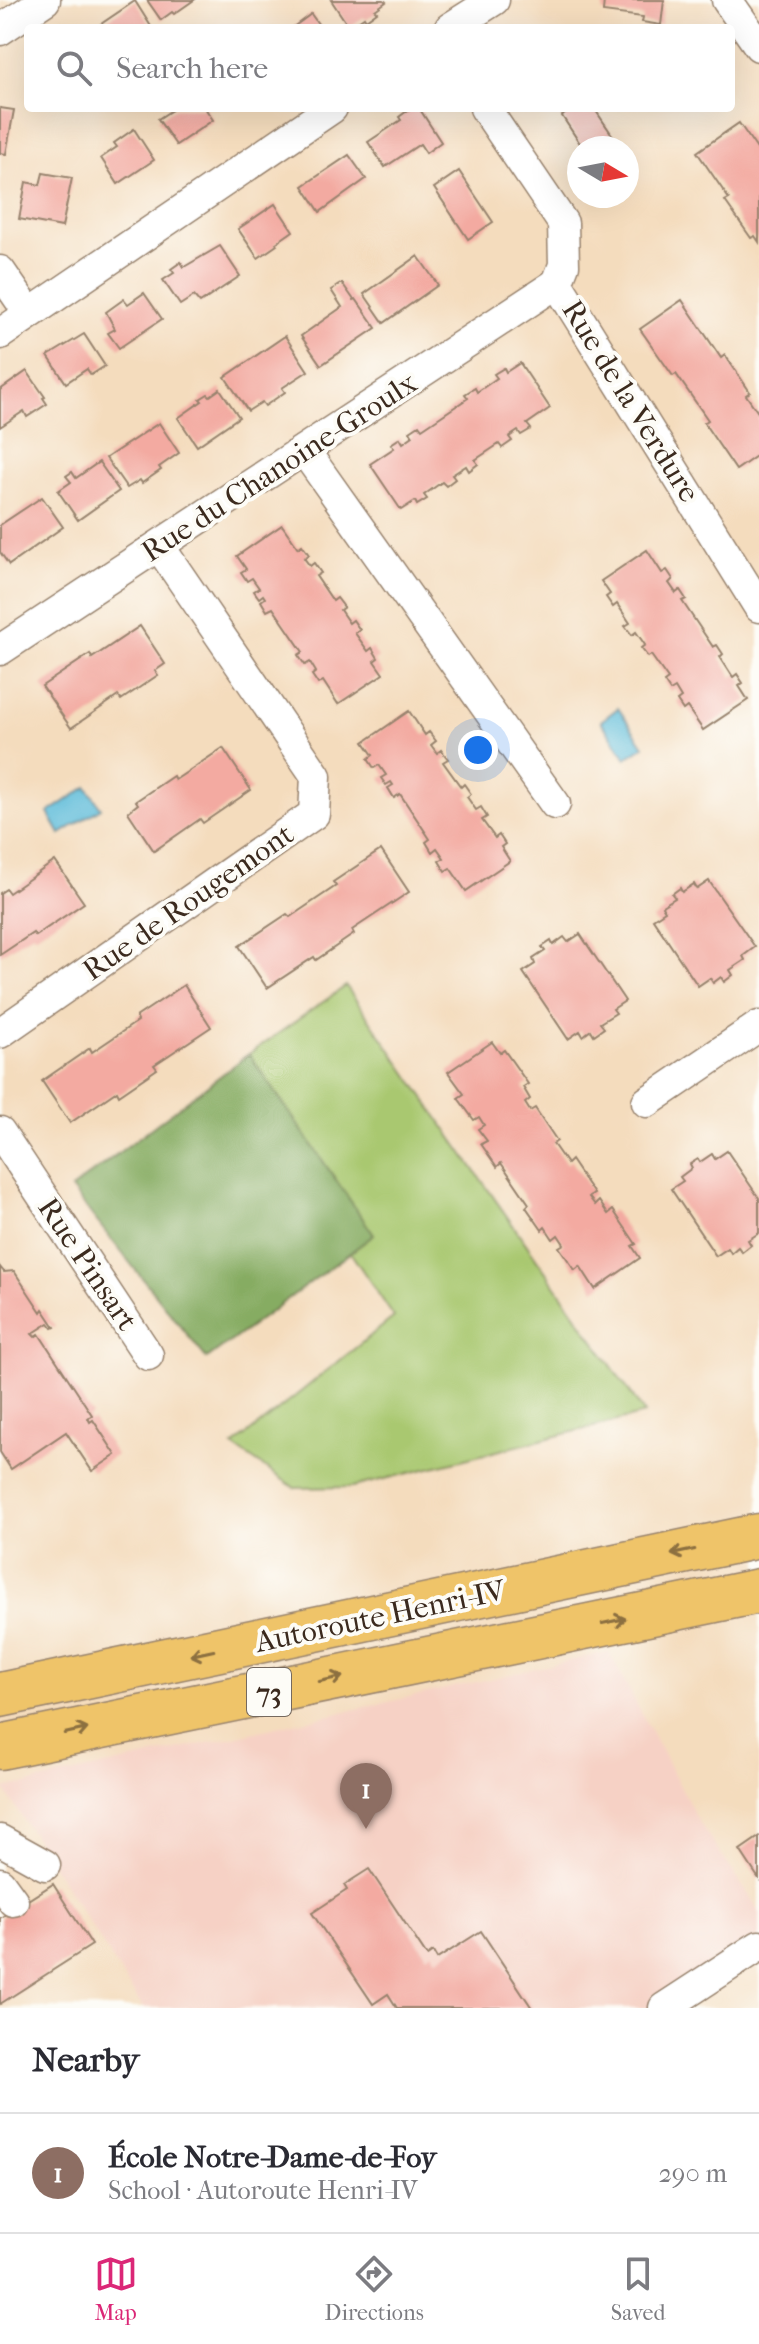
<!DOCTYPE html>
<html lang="en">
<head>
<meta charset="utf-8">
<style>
	body { margin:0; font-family:"IM FELL French Canon",serif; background:#f2f2f3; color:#2b2b33 }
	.compass { position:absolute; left:567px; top:136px; width:72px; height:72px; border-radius:50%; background:#fff; box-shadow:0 8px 32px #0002; rotate:100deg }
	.you { position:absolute; left:478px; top:750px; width:28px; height:28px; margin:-20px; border:6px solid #fff; border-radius:50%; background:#1a73e8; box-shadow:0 0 0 12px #1a73e833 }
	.badge { display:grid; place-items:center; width:52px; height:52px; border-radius:50%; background:#db2777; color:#fff; font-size:26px; font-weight:700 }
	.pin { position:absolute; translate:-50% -66px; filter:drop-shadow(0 2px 4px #0008) }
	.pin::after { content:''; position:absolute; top:42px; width:28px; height:24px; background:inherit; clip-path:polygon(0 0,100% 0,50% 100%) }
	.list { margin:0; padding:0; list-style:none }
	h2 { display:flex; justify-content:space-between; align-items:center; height:104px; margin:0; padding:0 32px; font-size:34px }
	h2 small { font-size:26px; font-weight:400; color:#7c7c81 }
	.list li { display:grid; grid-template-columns:52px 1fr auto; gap:24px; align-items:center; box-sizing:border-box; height:120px; padding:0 32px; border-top:2px solid #e1e1e2 }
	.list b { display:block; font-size:30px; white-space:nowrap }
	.list p { margin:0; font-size:26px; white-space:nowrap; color:#7c7c81 }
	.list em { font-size:26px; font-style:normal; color:#7c7c81 }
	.icon { flex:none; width:44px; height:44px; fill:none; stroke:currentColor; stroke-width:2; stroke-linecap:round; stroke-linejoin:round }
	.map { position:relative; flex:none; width:759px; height:2008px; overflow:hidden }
	.search { position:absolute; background:#fff; box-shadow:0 8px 32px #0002; left:24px; right:24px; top:24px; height:88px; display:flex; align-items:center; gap:20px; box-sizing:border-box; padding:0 28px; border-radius:8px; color:#7c7c81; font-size:30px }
	.sheet { height:224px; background:#fff }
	nav { display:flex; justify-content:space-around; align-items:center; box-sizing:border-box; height:112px; border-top:2px solid #e1e1e2; background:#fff; font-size:22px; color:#7c7c81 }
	nav a { display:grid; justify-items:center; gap:4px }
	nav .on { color:#db2777 }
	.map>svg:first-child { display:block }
	.built { fill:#f6d1c5 }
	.green { fill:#a9c86f; stroke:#727946; stroke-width:2 }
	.forest { fill:#86ac62; stroke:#606b40; stroke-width:2 }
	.water { fill:#5bbbd9; stroke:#4b727c; stroke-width:2 }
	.building { fill:#f3aaa1 }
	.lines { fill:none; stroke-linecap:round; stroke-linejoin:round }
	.minor-casing { stroke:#98836e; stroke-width:33 }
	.highway-casing { stroke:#98836e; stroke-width:47 }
	.minor { stroke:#fff; stroke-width:30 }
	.highway { stroke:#efc469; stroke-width:44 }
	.oneway { stroke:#8c6f40 }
	.labels { text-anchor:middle; stroke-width:8; stroke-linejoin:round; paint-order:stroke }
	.shield { fill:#fdfcf7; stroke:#75695f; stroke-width:2 }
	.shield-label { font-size:28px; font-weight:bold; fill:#3b2a1e }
	.street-label { font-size:30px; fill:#3b2a1e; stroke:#fdfcf7 }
</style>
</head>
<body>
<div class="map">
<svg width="759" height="2008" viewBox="0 0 759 2008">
	<rect width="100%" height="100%" fill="#fdfcf7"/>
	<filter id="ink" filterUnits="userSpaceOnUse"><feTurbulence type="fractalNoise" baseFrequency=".0125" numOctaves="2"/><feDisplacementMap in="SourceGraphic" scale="16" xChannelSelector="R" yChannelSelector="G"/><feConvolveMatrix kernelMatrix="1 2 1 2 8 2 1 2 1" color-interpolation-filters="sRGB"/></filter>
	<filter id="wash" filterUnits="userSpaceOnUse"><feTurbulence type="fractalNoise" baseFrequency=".006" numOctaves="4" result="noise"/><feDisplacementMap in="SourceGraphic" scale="32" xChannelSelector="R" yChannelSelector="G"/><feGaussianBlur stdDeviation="1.8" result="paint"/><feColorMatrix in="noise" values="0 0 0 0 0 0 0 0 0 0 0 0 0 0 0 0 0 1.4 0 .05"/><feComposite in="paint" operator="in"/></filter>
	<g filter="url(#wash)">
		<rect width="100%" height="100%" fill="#f4dcbd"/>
		<path class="built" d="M609,1652L699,1822L759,1910V1947L667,2008H143L4,1789Z"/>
		<path class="green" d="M346,986L645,1414L353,1487L295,1488L233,1446L394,1317L350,1252L373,1234L249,1054Z"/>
		<path class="forest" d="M249,1054L374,1235L207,1359L71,1189Z"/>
		<g class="water">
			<path d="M618,708L644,746L626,758L601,721Z"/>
			<path d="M87,787L101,808L60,834L48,813Z"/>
		</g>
		<g id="blocks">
			<g class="building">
				<path d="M147,0H194L174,14L172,12L161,20Z"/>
				<path d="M331,0H384L386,2L375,10L377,12L366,20L364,17L349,27Z"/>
				<path d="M604,0H664L661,25L642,22L643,17L603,12Z"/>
				<path d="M135,1L152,28H95Z"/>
				<path d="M311,14L321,28H292Z"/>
				<path d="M0,108L14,110L6,154L0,153Z"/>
				<path d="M175,108H205L213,120L176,145L158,119Z"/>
				<path d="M411,108H419L441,142L426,153L420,144L385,167L368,142L401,120L399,117Z"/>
				<path d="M574,108H594L621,148H583L562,116Z"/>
				<path d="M739,123L759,152V242L755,236L751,238L725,201L729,199L697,152Z"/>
				<path d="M134,129L154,160L118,184L101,158L117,147L114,143Z"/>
				<path d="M349,155L366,179L320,212L303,186Z"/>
				<path d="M459,171L493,222L468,239L434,188Z"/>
				<path d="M43,173L72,178L62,227L19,219L26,182L40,185Z"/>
				<path d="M275,204L293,231L276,243L277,245L258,258L238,229Z"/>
				<path d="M220,246L240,276L200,303L194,296L180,305L163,280L174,273L171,269L181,262L184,267Z"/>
				<path d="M418,256L438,285L384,323L364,294Z"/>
				<path d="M342,283L354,300L356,299L376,328L321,365L301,336L342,307L331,290Z"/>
				<path d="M144,293L162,319L119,348L108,333L115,329L106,312L124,299L128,304Z"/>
				<path d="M682,300L721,358L725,355L750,392L746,395L759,414V454L736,470L704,423L708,420L676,374L673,376L640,329Z"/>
				<path d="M84,334L105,366L91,375L87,369L66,383L48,356Z"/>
				<path d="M285,336L308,371L282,388L285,392L265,406L262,402L248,411L225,377Z"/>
				<path d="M520,363L550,408L527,424L531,429L521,435L518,431L509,437L512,441L502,448L499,444L475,460L478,464L469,471L466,466L452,475L455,479L446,486L442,482L424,495L427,499L417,505L415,501L401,510L370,464L394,448L391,444L400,438L403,443L413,436L410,431L419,425L422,429L468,398L465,394L475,388L477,392L497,378L494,374L504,368L506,372Z"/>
				<path d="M27,371L45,397L43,398L47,404L27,417L24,411L0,427V390Z"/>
				<path d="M220,389L239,417L197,446L178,418L202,401L200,399L208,394L210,396Z"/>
				<path d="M159,423L179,453L159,467L161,470L142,483L140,480L127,488L106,458Z"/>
				<path d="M99,462L119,491L78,520L58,491L71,482L66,476L72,472L76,478Z"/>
				<path d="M42,497L63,527L9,565L0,552V525Z"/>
				<path d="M282,525L298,548L302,545L309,555L304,558L310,566L314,563L321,573L316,576L333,601L337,598L344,607L340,610L349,623L353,620L360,630L355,633L368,651L372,648L378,658L374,661L383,674L338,704L323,681L318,684L312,675L316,672L310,662L305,665L298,655L303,652L273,608L267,611L261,601L265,598L263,595L259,598L254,591L259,588L252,578L247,581L241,572L246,569L237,556Z"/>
				<path d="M647,550L662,573L667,570L673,579L669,583L676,593L680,590L686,599L682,601L713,647L717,645L723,654L720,657L733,677L737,674L743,683L739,686L748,700L703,730L687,707L683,710L677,701L681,698L675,688L670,691L664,682L668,679L651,655L648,657L641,648L645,645L636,632L632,635L625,626L630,623L617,604L613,607L606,597L610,594L601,581Z"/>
				<path d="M140,626L165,664L155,671L158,675L121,700L118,696L71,728L42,686L90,654L92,658Z"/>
				<path d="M409,711L425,735L429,732L436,741L431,745L437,753L441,750L448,759L443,762L461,787L464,784L471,794L467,797L476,810L481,807L487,817L482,820L495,838L499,835L505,844L501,847L510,861L466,891L450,868L445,871L439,861L444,858L437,848L432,852L426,842L430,839L400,794L394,798L388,788L393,785L391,782L386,785L381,778L386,775L379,765L374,768L368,759L373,755L364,742Z"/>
				<path d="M223,748L251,790L203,823L200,819L154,851L128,812L138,804L136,801L173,776L175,780Z"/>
				<path d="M381,850L409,892L352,930L354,934L316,960L314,957L267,988L239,946L287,914L290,917L336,886L333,882Z"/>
				<path d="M55,861L84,903L35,936L33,933L0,955V893L6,889L9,893Z"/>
				<path d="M709,881L755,947L743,956L745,960L730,970L733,975L724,982L721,977L713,983L710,978L698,986L653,919L665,911L662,906L675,898L672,894L680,888L682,892L694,884L697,889Z"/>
				<path d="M580,934L625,1001L613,1009L616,1013L600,1023L604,1028L594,1035L591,1030L583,1036L580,1031L568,1039L523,972L535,964L533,959L545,951L542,947L551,941L553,945L564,937L568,942Z"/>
				<path d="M184,985L211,1027L154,1065L157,1069L119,1095L117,1091L70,1123L42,1081L90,1048L92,1052L138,1021L136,1017Z"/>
				<path d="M492,1042L500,1053L504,1050L528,1084L523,1087L530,1099L525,1103L530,1111L535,1108L557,1141L553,1144L567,1164L571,1160L594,1194L589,1197L595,1205L599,1201L608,1214L613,1210L636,1244L632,1246L640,1258L595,1289L580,1266L575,1270L559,1247L564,1244L558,1235L553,1239L545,1227L542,1230L526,1207L529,1204L501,1163L497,1167L481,1144L487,1141L478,1129L484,1125L479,1117L474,1120L458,1098L464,1094L448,1072Z"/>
				<path d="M727,1151L759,1198V1233L748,1240L751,1245L742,1252L738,1247L731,1253L728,1248L716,1256L671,1189L683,1181L680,1177L692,1168L690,1164L698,1159L700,1162L712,1154L715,1159Z"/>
				<path d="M0,1267L4,1272L14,1271L41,1312L43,1309L55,1327L53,1328L49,1323L32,1334L35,1337L39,1334L92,1415L88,1418L90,1422L93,1420L116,1455L92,1471L66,1432L11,1469L0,1452Z"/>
				<path d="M759,1837V1879L740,1850Z"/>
				<path d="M369,1869L427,1956L433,1952L437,1959L481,1931L532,2008H397L388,1994L373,2004L312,1913L347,1890L344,1885Z"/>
				<path d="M53,1884L92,1945L0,2004V1918Z"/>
			</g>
		</g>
	</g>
	<g filter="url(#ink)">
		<use href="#blocks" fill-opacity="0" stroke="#98836e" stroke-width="2"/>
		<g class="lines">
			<g class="minor-casing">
				<g id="minor">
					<path d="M727,0L759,46"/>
					<path d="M450,28L494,0"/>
					<path d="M0,30L45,0"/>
					<path d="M485,108L563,223L564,265L557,283L759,607"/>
					<path d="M0,271L29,313"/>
					<path d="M0,334L332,108"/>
					<path d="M304,450L555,804"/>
					<path d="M0,650L557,283"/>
					<path d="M0,1033L314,814L316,776L159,546"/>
					<path d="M647,1102L759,1026"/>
					<path d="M0,1132L148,1355"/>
					<path d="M0,1840L45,1865"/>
					<path d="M0,1883L13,1901"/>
					<path d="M664,2008L759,1946"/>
				</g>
			</g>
			<g class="highway-casing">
				<g id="highway">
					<path d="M0,1695L759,1536"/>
					<path d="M0,1747L759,1591"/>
				</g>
			</g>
			<use href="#minor" class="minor"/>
			<use href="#highway" class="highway"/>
		</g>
		<defs><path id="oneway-shaft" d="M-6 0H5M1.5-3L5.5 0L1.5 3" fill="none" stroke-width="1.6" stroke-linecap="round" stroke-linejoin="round" transform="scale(2)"/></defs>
		<g class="oneway">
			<use href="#oneway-shaft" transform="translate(683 1552) rotate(168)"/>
			<use href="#oneway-shaft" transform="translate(614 1621) rotate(-12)"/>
			<use href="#oneway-shaft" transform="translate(202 1653) rotate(168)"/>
			<use href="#oneway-shaft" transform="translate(331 1679) rotate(-12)"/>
			<use href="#oneway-shaft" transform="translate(76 1731) rotate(-12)"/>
		</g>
	</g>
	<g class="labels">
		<rect class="shield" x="247" y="1668" width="44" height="48" rx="6"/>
		<g class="shield-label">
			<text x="269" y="1702">73</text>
		</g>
		<g class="street-label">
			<text transform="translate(631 401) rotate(58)" y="10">Rue de la Verdure</text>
			<text transform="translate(279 467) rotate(-33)" y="10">Rue du Chanoine-Groulx</text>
			<text transform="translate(188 902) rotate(-35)" y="10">Rue de Rougemont</text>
			<text transform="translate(88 1264) rotate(56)" y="10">Rue Pinsart</text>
			<text transform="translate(380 1616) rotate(-12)" y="10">Autoroute Henri-IV</text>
		</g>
	</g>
</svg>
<svg class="compass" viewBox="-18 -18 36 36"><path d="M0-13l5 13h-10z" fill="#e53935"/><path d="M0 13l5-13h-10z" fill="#7c7c81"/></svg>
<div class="you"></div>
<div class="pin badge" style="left:366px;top:1829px;background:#8d6e63">1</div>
<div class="search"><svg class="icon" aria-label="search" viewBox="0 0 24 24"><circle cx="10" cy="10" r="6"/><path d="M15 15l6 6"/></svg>Search here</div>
</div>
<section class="sheet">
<h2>Nearby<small></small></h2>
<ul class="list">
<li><span class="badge" style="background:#8d6e63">1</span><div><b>École Notre-Dame-de-Foy</b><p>School · Autoroute Henri-IV</p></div><em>290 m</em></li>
</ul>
</section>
<nav>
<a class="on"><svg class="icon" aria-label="map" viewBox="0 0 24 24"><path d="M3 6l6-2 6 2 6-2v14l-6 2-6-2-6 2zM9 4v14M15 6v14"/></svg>Map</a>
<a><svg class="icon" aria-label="directions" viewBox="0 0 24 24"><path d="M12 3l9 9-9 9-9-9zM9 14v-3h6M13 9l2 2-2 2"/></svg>Directions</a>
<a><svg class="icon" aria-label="saved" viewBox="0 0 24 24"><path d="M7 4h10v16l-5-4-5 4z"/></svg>Saved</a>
</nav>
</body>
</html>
